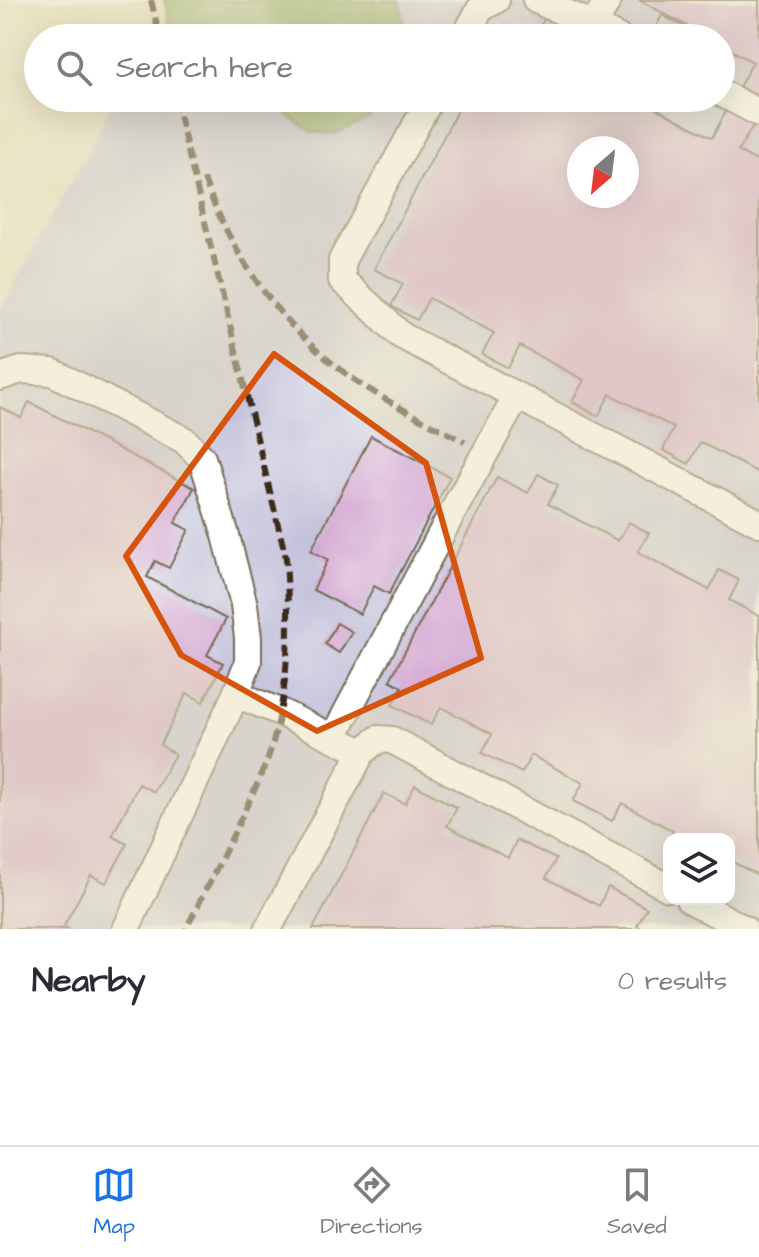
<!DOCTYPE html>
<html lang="en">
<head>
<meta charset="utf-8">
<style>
	body { margin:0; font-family:"Architects Daughter",sans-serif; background:#f2f2f3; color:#2b2b33 }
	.controls { position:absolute; right:24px; bottom:24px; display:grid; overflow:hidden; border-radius:16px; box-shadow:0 8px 32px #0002 }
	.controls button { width:72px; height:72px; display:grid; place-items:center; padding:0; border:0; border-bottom:2px solid #e1e1e2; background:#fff; color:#2b2b33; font:40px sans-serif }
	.compass { position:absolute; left:567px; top:136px; width:72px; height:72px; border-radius:50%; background:#fff; box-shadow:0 8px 32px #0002; rotate:208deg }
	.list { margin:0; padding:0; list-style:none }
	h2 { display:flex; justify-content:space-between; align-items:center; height:104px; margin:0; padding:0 32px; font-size:34px }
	h2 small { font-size:26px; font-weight:400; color:#7c7c81 }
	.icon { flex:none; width:44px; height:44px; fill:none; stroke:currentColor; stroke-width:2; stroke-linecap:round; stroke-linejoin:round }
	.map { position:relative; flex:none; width:759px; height:929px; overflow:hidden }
	.search { position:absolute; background:#fff; box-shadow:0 8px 32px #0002; left:24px; right:24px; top:24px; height:88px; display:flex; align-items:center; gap:20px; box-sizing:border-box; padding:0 28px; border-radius:44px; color:#7c7c81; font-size:30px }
	.sheet { height:216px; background:#fff }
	nav { display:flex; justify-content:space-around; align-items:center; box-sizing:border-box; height:112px; border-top:2px solid #e1e1e2; background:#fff; font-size:22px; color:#7c7c81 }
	nav a { display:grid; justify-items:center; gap:4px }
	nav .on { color:#1a73e8 }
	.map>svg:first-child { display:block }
	.industrial { fill:#c3c1db; fill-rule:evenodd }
	.forest { fill:#89a65a; stroke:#62683c; stroke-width:2 }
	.building { fill:#d3a5d1; fill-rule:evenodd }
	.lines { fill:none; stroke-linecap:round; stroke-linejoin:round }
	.minor-casing { stroke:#786a57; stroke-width:30 }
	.minor { stroke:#fff; stroke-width:26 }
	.rail { stroke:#3b2a1e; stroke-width:6; stroke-dasharray:12 6; stroke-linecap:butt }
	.marked { fill:none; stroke:#d7540e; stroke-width:6; stroke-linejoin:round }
</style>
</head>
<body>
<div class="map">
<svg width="759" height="929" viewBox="0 0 759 929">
	<rect width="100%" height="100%" fill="#f6f6f2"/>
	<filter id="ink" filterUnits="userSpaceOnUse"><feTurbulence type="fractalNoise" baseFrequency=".0125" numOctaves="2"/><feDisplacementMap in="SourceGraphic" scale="16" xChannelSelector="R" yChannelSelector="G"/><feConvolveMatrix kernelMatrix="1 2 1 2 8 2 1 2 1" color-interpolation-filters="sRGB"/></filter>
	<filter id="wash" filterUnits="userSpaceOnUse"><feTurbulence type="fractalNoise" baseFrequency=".006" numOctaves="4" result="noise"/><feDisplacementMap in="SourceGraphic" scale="32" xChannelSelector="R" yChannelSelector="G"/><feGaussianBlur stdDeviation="1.8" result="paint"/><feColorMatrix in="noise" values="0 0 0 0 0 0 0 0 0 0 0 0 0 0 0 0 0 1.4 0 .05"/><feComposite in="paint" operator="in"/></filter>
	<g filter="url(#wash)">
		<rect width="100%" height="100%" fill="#eae1c0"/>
		<path class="industrial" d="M223,0H759V929H0V311L116,98H721V38H157ZM579,148H627V196H579ZM669,839H729V899H669Z"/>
		<g class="forest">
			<path d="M164,0H400L404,21V38H177L172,35Z"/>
			<path d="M263,98H386L369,119L334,134L312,132Z"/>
		</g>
		<g id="blocks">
			<g class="building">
				<path d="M639,0H759V97L739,87L753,62L721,45V38H709Z"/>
				<path d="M547,14L573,28L567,38H534Z"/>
				<path d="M662,15L688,29L683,38H650Z"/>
				<path d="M502,26L524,38H496Z"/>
				<path d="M464,98H651L648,104L712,138L727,109L754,124L738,151L759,162V473L700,442L689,464L663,450L674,428L610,394L598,416L572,402L584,380L520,346L508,368L482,354L494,333L429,298L417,320L391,306L403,284L374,269ZM579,148H627V196H579Z"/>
				<path d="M29,402L194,488L175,523L189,530L169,568L155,561L147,577L226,619L207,655L223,663L203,702L187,693L160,745L175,754L154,792L139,784L112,836L127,844L106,883L91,875L64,926L68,929H0V407L21,418Z"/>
				<path d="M371,436L450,477L389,594L374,586L360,614L313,590L328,560L311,550Z"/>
				<path d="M538,474L558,485L548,504L618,541L629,522L649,533L638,552L709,590L719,570L739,580L729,600L759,616V876L729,860V839H669V851L664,848L673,831L622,803L612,821L573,801L583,783L531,755L522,773L482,753L492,734L441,707L431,725L392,705L402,687L390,680L497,477L528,493Z"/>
				<path d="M337,623L352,632L339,653L325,644Z"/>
				<path d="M415,785L457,808L447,826L508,858L517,840L556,859L546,878L599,906L608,887L647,908L637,926L643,929H313L384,793L405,804Z"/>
			</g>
		</g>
	</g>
	<g filter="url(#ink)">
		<use href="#blocks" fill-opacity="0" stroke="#786a57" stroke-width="2"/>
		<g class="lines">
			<g class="minor-casing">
				<g id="minor">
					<path d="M536,0L594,25L608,0"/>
					<path d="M594,25L619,38"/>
					<path d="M464,38L480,9L496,0"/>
					<path d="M721,93L759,113"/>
					<path d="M0,377L21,370L52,372L184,440L202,458L225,532L244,605L248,638V662L236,694L126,929"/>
					<path d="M517,396L759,523"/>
					<path d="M236,694L280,712L362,752L268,929"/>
					<path d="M333,738L459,500L517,396L402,336L342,280V260L431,98"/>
					<path d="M362,752L378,739L392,740L669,888"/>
					<path d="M689,899L744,929"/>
				</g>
			</g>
			<use href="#minor" class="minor"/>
			<g class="rail">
				<path d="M151,0L160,38"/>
				<path d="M175,98L286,558C290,625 290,694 268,758C261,777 252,795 243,814C225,853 205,891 186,929"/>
				<path d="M204,179C234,260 285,334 358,382C392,405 429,423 465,442"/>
			</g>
		</g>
	</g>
	<path d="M0 0H759V929H0ZM274,354L426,463L481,658L317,731L181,655L126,556Z" fill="#eae1c0" fill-opacity=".55" fill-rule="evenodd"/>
	<path class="marked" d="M274,354L426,463L481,658L317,731L181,655L126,556Z"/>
</svg>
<div class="controls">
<button><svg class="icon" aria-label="layers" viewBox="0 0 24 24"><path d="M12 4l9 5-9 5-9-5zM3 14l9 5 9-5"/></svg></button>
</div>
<svg class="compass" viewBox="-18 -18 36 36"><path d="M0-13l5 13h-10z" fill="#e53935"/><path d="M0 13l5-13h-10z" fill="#7c7c81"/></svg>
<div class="search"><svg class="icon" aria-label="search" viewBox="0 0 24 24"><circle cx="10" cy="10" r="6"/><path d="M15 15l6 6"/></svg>Search here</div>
</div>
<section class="sheet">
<h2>Nearby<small>0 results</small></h2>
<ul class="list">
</ul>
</section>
<nav>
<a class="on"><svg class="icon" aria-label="map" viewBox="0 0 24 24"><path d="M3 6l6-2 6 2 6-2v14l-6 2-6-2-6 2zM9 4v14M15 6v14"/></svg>Map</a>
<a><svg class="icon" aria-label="directions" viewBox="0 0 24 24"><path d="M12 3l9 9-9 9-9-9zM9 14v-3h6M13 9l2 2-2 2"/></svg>Directions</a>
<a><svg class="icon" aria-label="saved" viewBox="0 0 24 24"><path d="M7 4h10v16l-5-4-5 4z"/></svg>Saved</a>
</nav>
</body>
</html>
